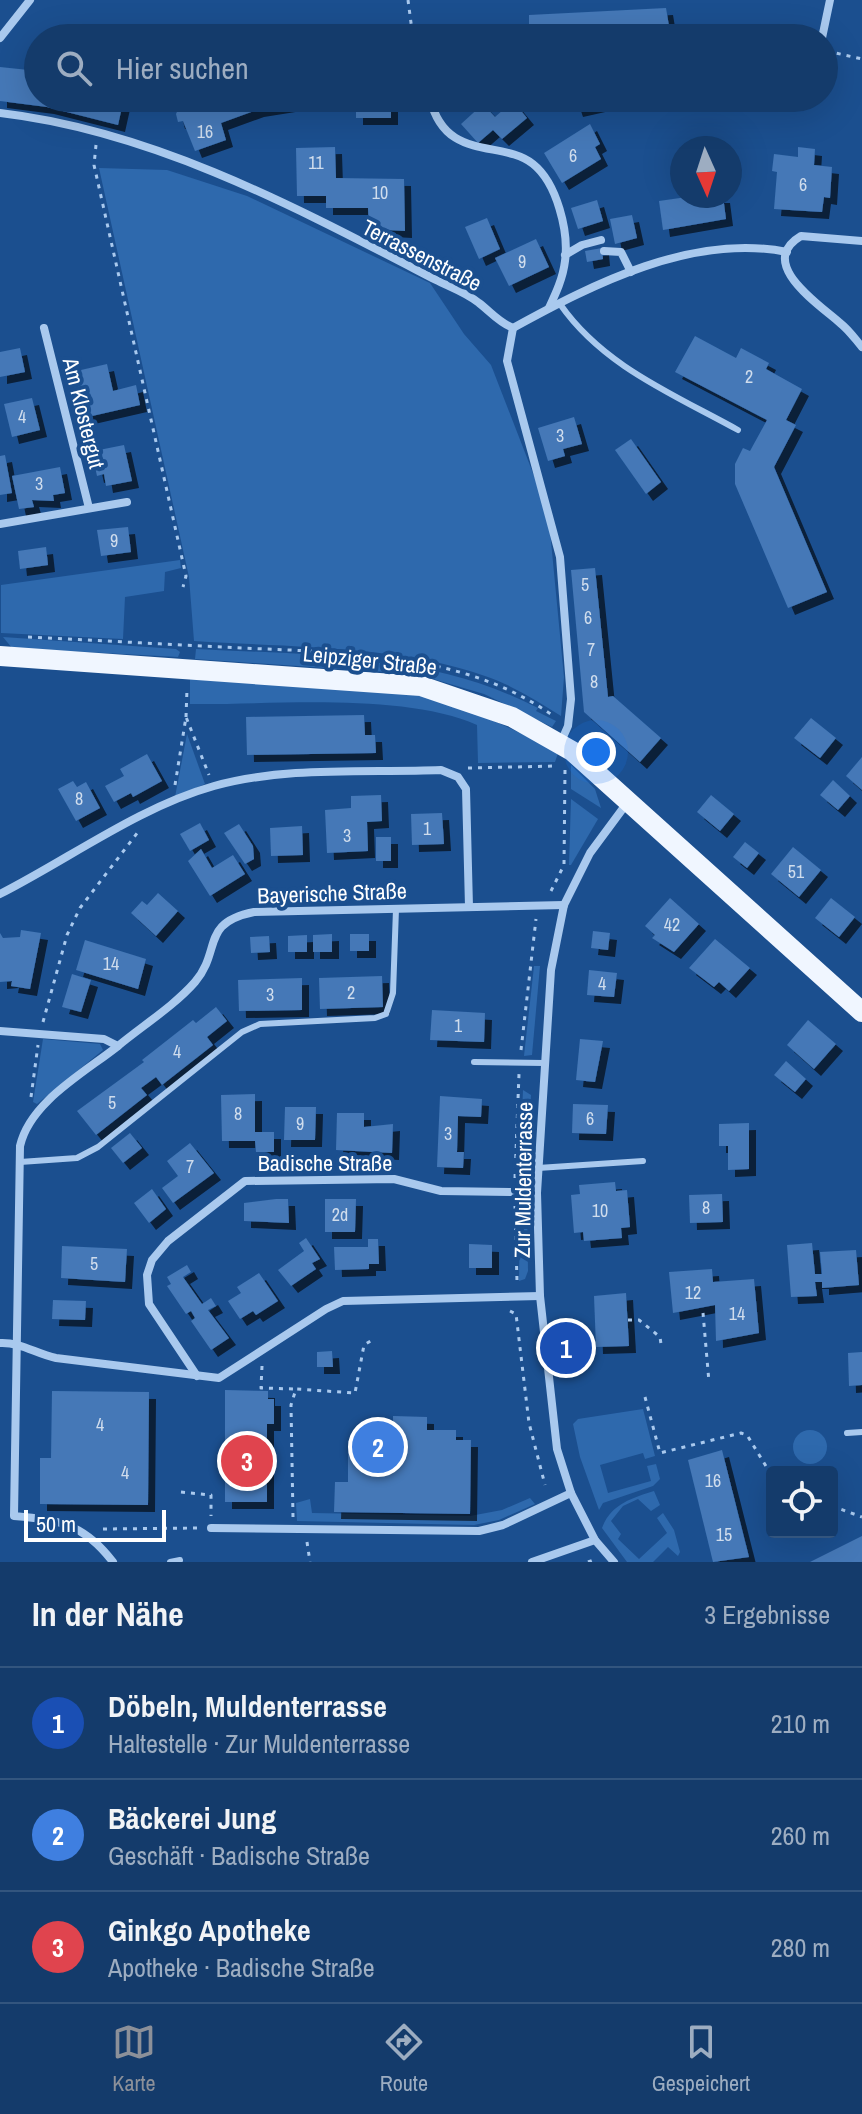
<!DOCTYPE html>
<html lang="de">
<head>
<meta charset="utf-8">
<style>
	body { margin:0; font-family:"Archivo Narrow",sans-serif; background:#1d4271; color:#f1f3f6 }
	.controls { position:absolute; right:24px; bottom:24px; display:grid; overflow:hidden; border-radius:8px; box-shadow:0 8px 32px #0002 }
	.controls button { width:72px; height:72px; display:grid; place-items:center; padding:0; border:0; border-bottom:2px solid #33557e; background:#143b6b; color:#f1f3f6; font:40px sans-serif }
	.compass { position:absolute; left:670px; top:136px; width:72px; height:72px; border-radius:50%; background:#143b6b; box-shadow:0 8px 32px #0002; rotate:177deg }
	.scale { position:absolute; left:24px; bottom:20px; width:142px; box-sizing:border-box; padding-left:8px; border:4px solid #fff; border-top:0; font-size:22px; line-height:28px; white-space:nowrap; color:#fff; -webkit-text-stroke:6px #1b4f8f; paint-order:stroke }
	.you { position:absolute; left:596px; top:752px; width:28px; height:28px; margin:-20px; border:6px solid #fff; border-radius:50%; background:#1a73e8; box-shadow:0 0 0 12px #1a73e833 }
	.badge { display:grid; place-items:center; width:52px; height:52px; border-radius:50%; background:#8c9099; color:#fff; font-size:26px; font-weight:700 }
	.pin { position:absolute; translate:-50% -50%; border:4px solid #fff; box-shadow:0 2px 8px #0006 }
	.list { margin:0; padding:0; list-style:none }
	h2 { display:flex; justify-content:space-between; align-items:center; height:104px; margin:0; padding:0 32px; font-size:34px }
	h2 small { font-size:26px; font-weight:400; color:#9dadc1 }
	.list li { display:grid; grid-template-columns:52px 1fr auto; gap:24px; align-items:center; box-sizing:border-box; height:112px; padding:0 32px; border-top:2px solid #33557e }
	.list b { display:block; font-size:30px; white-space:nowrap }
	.list p { margin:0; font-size:26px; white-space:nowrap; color:#9dadc1 }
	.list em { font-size:26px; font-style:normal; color:#9dadc1 }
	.icon { flex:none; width:44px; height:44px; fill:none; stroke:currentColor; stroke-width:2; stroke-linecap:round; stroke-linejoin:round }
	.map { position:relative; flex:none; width:862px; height:1562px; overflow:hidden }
	.search { position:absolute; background:#143b6b; box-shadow:0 8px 32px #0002; left:24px; right:24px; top:24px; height:88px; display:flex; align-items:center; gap:20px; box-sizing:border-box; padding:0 28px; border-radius:44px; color:#9dadc1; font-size:30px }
	.sheet { height:440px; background:#143b6b }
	nav { display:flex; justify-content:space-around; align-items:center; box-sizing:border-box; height:112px; border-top:2px solid #33557e; background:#143b6b; font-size:22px; color:#9dadc1 }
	nav a { display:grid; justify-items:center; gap:4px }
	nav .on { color:#8c9099 }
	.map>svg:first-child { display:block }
	.green { fill:#2e69ad }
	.building { fill:#4478b7; filter:url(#shadow) }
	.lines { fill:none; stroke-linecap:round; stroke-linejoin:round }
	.path { stroke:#a9c9ee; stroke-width:3; stroke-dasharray:4 6; stroke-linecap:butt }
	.service { stroke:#a9c9ee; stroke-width:6 }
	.minor { stroke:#a9c9ee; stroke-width:8 }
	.primary { stroke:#f0f6ff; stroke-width:20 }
	.labels { text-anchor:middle; stroke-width:8; stroke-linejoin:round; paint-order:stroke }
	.number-label { font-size:18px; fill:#d0dded }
	.street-label { font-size:22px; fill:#fff; stroke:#1b4f8f }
</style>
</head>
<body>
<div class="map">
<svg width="862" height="1562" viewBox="0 0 862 1562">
	<defs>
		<filter id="shadow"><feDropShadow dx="7" dy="7" stdDeviation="0" flood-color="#0009"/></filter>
	</defs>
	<rect width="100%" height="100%" fill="#1b4f8f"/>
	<g class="green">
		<path d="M99,168L167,170L247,196L430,283L464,334L491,365L536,481L550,531L564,677L561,716C537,701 512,685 485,676C401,645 283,647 194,641L189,577Z"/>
		<path d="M180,560L181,568L165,572L164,591L125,597L123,639L1,633V585Z"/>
		<path d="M3,637L176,649L180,652L178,657L12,648Z"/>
		<path d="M196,649C313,655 432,653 538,708L536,711L556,721L552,727L484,694L416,674L195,659Z"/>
		<path d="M190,679L413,694C466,706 511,727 558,753L555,762L478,763L477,725C402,692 272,705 190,704Z"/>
		<path d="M187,734L205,784L175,797Z"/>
		<path d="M571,765L595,789L601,808L571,789Z"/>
		<path d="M571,799L598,819L571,865H569Z"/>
		<path d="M534,966H540L532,1055L524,1056Z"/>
		<path d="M43,1039L100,1044L103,1050L37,1104L33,1102Z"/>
		<path d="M523,1090L531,1095L527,1171L519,1183Z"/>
		<path d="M520,1201H527L528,1271L525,1279L519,1281Z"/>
		<path d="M643,1409L655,1456L645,1459L643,1453L600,1465L608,1493L651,1481L647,1466L656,1464L660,1479L653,1486L603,1503L599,1510L580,1457L573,1424L578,1419Z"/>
		<circle cx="810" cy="1447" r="17"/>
		<path d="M654,1491L660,1505L651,1511L638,1499L623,1506L611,1521L621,1534L618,1539L639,1559L667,1533L657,1518L663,1513L674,1530L680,1552L678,1556L668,1547L653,1562H627L602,1528C611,1504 632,1498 654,1491Z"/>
		<path d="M530,1498L535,1504L499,1520L474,1525L297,1521L296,1503L310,1499L312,1513L470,1516L502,1510Z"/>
	</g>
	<g class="building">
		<path d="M666,8L671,38L430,37L452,31L529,26V15Z"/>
		<path d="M0,67L38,71V98H124L118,125L47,107L0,101Z"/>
		<path d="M183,98H320V100L257,110L221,123L226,140L195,151L183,121L178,122L176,114Z"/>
		<rect x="356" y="98" width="35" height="20"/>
		<path d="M572,98H625V99L576,110Z"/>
		<path d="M513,101L527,118L502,139L493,130L478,143L461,124L483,104L495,117Z"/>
		<path d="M590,124L600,144L595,147L601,159L562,183L544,153Z"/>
		<path d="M335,147L336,178L404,179L405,231L369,229L368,208H326V196H297L296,148Z"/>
		<path d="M798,147L815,149L814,165L832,167L830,198L824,197L822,212L774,209L777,172L772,171L774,154L798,157Z"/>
		<path d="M694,196H723L726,219L663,230L659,201Z"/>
		<path d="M597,200L603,221L578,229L571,208Z"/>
		<path d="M632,215L637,238L615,244L610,219Z"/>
		<path d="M487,218L500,249L479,259L465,227Z"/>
		<path d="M536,239L549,267L509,286L495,258Z"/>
		<path d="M602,248L603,259L587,262L585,251Z"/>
		<path d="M695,336L736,358L741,348L769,363L766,369L802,389L786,420L796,425L774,467L827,592L788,608L735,484V464L743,448L750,451L767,420L675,372Z"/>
		<path d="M20,348L25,372L0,377V352Z"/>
		<path d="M107,364L113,391L136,385L140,405L79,419L68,373Z"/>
		<path d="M32,398L40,430L12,437L4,404Z"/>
		<path d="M574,417L582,444L563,449L565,456L548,461L538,428Z"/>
		<path d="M631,439L661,482L646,494L615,450Z"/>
		<path d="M124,445L132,481L106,486L104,474L97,476L94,462L101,460L99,450Z"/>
		<path d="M5,455L12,493L0,495V456Z"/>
		<path d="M60,467L65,493L53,495L54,501L32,500L34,507L19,509L12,476Z"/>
		<path d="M128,527L131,552L101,556L97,530Z"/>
		<path d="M46,547L48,565L20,569L18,551Z"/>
		<path d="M595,568L608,697L613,696L661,738L640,762L584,712L571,570Z"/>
		<path d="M364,715L365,735H375L376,753L247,755L246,717Z"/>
		<path d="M811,718L836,738L820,758L794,738Z"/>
		<path d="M147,754L162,781L133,797L131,793L114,802L105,786L124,776L120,769Z"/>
		<path d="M862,757V790L846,776Z"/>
		<path d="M833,780L850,796L838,810L820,795Z"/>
		<path d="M73,781L77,787L86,782L100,808L76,821L58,789Z"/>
		<path d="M381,795L382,821L367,822L368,851L327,853L325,810L351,808V796Z"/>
		<path d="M711,795L734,814L720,831L697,812Z"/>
		<path d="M442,813L444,844L412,845L411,814Z"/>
		<path d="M200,823L209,840L190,851L180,834Z"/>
		<path d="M239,824L253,846L254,859L245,864L224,833Z"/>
		<path d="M302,826L303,855L271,856L270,828Z"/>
		<rect x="376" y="837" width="15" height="24"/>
		<path d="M745,842L759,853L747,868L733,857Z"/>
		<path d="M793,847L821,870L799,897L771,874Z"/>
		<path d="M201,849L212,868L233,855L245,874L210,896L188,861Z"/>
		<path d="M158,893L178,911L156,936L131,913L142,901L147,905Z"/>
		<path d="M670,898L699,924L674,952L652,938L655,935L645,926Z"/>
		<path d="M831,898L855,917L839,937L815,918Z"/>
		<path d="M21,930L41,933L30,989L11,986L12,981L0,982V933L3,938L20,937Z"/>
		<path d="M593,931L610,933L608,950L591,948Z"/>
		<path d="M332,934V952H313V935Z"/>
		<rect x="350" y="934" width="19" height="17"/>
		<path d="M307,935V952H288V936Z"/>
		<path d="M269,936L270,952L251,953L250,937Z"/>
		<path d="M715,939L750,968L729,991L719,982L714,987L689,968Z"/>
		<path d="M85,940L146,959L138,989L76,970Z"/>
		<path d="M589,970L617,973L614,997L587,995Z"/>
		<path d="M72,974L91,980L81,1012L62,1007Z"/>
		<path d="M382,976L383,1007L320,1009L319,978Z"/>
		<path d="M302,978V1010L239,1011L238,980Z"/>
		<path d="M216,1007L227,1021L207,1037L213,1045L162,1085L156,1077L141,1088L147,1095L96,1135L77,1111L144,1062L142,1060L193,1020L196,1023Z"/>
		<path d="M432,1010L485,1013L484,1042L430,1040Z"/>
		<path d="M808,1020L836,1044L814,1069L787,1045Z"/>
		<path d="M580,1039L603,1041L595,1082L576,1080Z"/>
		<path d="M786,1061L806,1079L795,1092L774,1075Z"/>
		<path d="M255,1094V1132H274V1152H256L255,1141H222L221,1095Z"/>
		<path d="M440,1096L482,1099L481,1117L458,1116L457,1152H464L463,1168L437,1167Z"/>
		<path d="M573,1104L608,1105L606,1134L572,1133Z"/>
		<path d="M285,1107H316L315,1140H284Z"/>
		<path d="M337,1113H364V1127L393,1124L392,1153L336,1150Z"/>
		<path d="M749,1123V1169L728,1170V1146H719V1124Z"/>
		<path d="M130,1133L142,1148L123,1163L111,1148Z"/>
		<path d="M190,1143L214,1173L173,1203L162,1188L178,1176L167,1161Z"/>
		<path d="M615,1182L616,1191L627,1190L630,1227L621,1228L622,1238L584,1241L583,1232L574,1233L571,1195L580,1194L579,1185Z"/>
		<path d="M152,1189L166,1209L149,1223L134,1203Z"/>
		<path d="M722,1194L723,1222L690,1223L689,1195Z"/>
		<path d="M276,1199H288L289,1223L244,1221V1203Z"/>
		<path d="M325,1199H356L355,1232H325Z"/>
		<path d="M306,1238L320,1259L312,1263L316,1269L291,1286L278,1270L304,1251L299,1243Z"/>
		<path d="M368,1239H378L379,1264H369V1269L335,1270L334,1247H368Z"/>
		<path d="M812,1243L815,1274H822L820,1252L856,1250L859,1285L822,1288V1282H815L817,1296L791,1297L787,1245Z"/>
		<path d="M469,1244L492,1245V1268H469Z"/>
		<path d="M62,1246L127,1249L125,1282L61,1278Z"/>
		<path d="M187,1265L191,1272L183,1277L202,1304L211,1298L216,1306L208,1310L229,1338L211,1350L191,1321L195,1318L191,1311L186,1314L167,1286L171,1284L167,1277Z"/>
		<path d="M712,1269L713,1282L754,1279L759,1333L716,1341L715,1305L673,1313L669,1272Z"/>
		<path d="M259,1273L278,1301L256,1315L253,1311L240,1319L228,1301L241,1293L237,1287Z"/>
		<path d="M626,1293L629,1346L596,1347L594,1296Z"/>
		<path d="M53,1300L86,1301L85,1320L52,1319Z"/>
		<path d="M332,1351L333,1367H317V1352Z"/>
		<path d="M862,1352V1385L849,1386L848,1353Z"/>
		<path d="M225,1390L268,1391V1399H274V1424H267V1502H225Z"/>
		<path d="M52,1391L149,1392L148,1505L40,1504V1458H51Z"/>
		<path d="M393,1416L427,1417V1430H456V1440H471L470,1514L334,1512L335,1482H348V1441L393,1442Z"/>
		<path d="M722,1450L749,1557L713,1562L688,1460Z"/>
		<path d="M862,1536V1562H810Z"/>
	</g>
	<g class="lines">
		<g class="path">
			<path d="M408,0L413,38"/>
			<path d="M827,51L862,59"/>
			<path d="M96,145L94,165L186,576L183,587"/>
			<path d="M28,637C93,640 158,644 223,647C332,653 459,649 552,715"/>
			<path d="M186,717L187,689"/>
			<path d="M468,768L557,766"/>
			<path d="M175,785L186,717L209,775"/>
			<path d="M551,891L564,865L565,770"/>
			<path d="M43,1022L67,935L80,908L138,832"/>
			<path d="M521,1050L536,919"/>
			<path d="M31,1097L38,1045"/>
			<path d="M515,1178L519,1074"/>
			<path d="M515,1206L517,1282"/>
			<path d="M510,1311L516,1314L529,1423L545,1485"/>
			<path d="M703,1313L709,1382"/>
			<path d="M628,1320H639L660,1337L661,1344"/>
			<path d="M262,1366L261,1388L295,1389"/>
			<path d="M645,1397L660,1453L741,1433L747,1435L772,1476"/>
			<path d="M181,1492L211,1495V1516"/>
			<path d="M832,1506L862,1517"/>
			<path d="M293,1517L291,1405L296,1389L355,1393L364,1345L374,1339"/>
			<path d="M103,1529L199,1528"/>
			<path d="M307,1542L310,1562"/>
			<path d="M588,1562L596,1559"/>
		</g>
		<g class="service">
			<path d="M560,304C603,366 673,394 738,430"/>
			<path d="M474,1062L544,1063"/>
			<path d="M20,1162L77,1158L98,1147L242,1032L260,1024L375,1018L386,1014L393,993L396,909"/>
			<path d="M538,1168L643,1161"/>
			<path d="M515,1192L537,1193"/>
			<path d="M847,1433L862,1432"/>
			<path d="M170,1562L180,1560"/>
		</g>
		<g class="minor">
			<path d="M0,38L30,0"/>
			<path d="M822,38L830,0"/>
			<path d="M430,98C445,163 502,139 533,164C557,183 569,232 565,261C563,278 556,293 549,308"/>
			<path d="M0,113C155,131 299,209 436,280C450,287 467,293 479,303C492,313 498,322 513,328L507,361L560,557L571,699L568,726L560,744"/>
			<path d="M862,241L801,236C755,263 820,305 840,323C849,330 855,339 862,347"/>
			<path d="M604,251L621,252L631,272"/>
			<path d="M565,255L582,245L601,240"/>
			<path d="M44,328L89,508"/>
			<path d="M513,328C593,284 693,233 787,252"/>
			<path d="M0,524L127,502"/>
			<path d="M0,894C69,859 139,807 214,786C286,766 367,773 441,770L458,777L466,789L469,907"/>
			<path d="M0,1031L104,1039L118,1046C142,1026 174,1006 195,982C222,950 200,923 254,912L564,905"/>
			<path d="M0,1343C21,1342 36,1354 56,1358L219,1378L326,1309L343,1301L540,1296"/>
			<path d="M197,1376L149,1304L147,1275L152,1260L168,1241L245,1181L394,1179L441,1191L515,1192"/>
			<path d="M211,1528L479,1531L503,1525L571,1493"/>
			<path d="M113,1562C84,1524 60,1520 14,1516L20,1146C30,1102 84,1073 118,1046"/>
			<path d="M532,1562L595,1540"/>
			<path d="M614,1562L595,1540L571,1493L557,1449L540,1296L537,1193L551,970L564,905L590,853L627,803"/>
		</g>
		<path class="primary" d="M0,656L421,686L512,717L572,751L862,1012"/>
	</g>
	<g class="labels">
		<g class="number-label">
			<text x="205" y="138">16</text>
			<text x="573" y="162">6</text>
			<text x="316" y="169">11</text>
			<text x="803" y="191">6</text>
			<text x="380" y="199">10</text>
			<text x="522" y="268">9</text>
			<text x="749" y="383">2</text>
			<text x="22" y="423">4</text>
			<text x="560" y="442">3</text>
			<text x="39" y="490">3</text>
			<text x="114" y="547">9</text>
			<text x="585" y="591">5</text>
			<text x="588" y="624">6</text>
			<text x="591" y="656">7</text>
			<text x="594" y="688">8</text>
			<text x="79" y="805">8</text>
			<text x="427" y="835">1</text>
			<text x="347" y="842">3</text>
			<text x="796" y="878">51</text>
			<text x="672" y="931">42</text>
			<text x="111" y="970">14</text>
			<text x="602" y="990">4</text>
			<text x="351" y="999">2</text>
			<text x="270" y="1001">3</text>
			<text x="458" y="1032">1</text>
			<text x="177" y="1058">4</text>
			<text x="112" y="1109">5</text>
			<text x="238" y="1120">8</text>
			<text x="590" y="1125">6</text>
			<text x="300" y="1130">9</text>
			<text x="448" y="1140">3</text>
			<text x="190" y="1173">7</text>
			<text x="706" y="1214">8</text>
			<text x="600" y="1217">10</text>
			<text x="340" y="1221">2d</text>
			<text x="94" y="1270">5</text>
			<text x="693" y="1299">12</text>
			<text x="737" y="1320">14</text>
			<text x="100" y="1431">4</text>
			<text x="125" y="1479">4</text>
			<text x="713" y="1487">16</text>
			<text x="724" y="1541">15</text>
		</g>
		<g class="street-label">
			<text transform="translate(422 255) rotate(27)" y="8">Terrassenstraße</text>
			<text transform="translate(84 413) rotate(76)" y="8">Am Klostergut</text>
			<text transform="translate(370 660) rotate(6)" y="8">Leipziger Straße</text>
			<text transform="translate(332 893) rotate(-2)" y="8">Bayerische Straße</text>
			<text x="325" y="1171">Badische Straße</text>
			<text transform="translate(523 1180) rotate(-89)" y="8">Zur Muldenterrasse</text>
		</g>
	</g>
</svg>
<div class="controls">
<button><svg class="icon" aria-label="locate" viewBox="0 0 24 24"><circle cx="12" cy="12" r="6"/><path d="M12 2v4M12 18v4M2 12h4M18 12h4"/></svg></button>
</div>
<svg class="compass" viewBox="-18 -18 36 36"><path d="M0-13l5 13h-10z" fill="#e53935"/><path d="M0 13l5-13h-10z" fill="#9dadc1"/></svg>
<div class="scale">50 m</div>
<div class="you"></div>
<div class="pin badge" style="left:566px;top:1348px;background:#1a4fb4">1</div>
<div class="pin badge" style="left:378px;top:1447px;background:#3f7fe0">2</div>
<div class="pin badge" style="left:247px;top:1461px;background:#e0444e">3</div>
<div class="search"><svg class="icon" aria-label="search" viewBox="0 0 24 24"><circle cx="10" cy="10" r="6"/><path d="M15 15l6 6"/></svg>Hier suchen</div>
</div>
<section class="sheet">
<h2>In der Nähe<small>3 Ergebnisse</small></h2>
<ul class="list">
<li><span class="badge" style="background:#1a4fb4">1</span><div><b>Döbeln, Muldenterrasse</b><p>Haltestelle · Zur Muldenterrasse</p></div><em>210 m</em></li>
<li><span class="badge" style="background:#3f7fe0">2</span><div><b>Bäckerei Jung</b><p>Geschäft · Badische Straße</p></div><em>260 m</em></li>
<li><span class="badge" style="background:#e0444e">3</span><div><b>Ginkgo Apotheke</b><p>Apotheke · Badische Straße</p></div><em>280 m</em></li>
</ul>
</section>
<nav>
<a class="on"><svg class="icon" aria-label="map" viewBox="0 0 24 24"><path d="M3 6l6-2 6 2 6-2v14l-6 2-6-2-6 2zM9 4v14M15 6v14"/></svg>Karte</a>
<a><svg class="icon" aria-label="directions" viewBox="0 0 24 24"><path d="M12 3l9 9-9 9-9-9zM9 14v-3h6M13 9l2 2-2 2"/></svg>Route</a>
<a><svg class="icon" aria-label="saved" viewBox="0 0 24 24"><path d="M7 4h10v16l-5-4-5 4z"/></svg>Gespeichert</a>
</nav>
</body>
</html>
